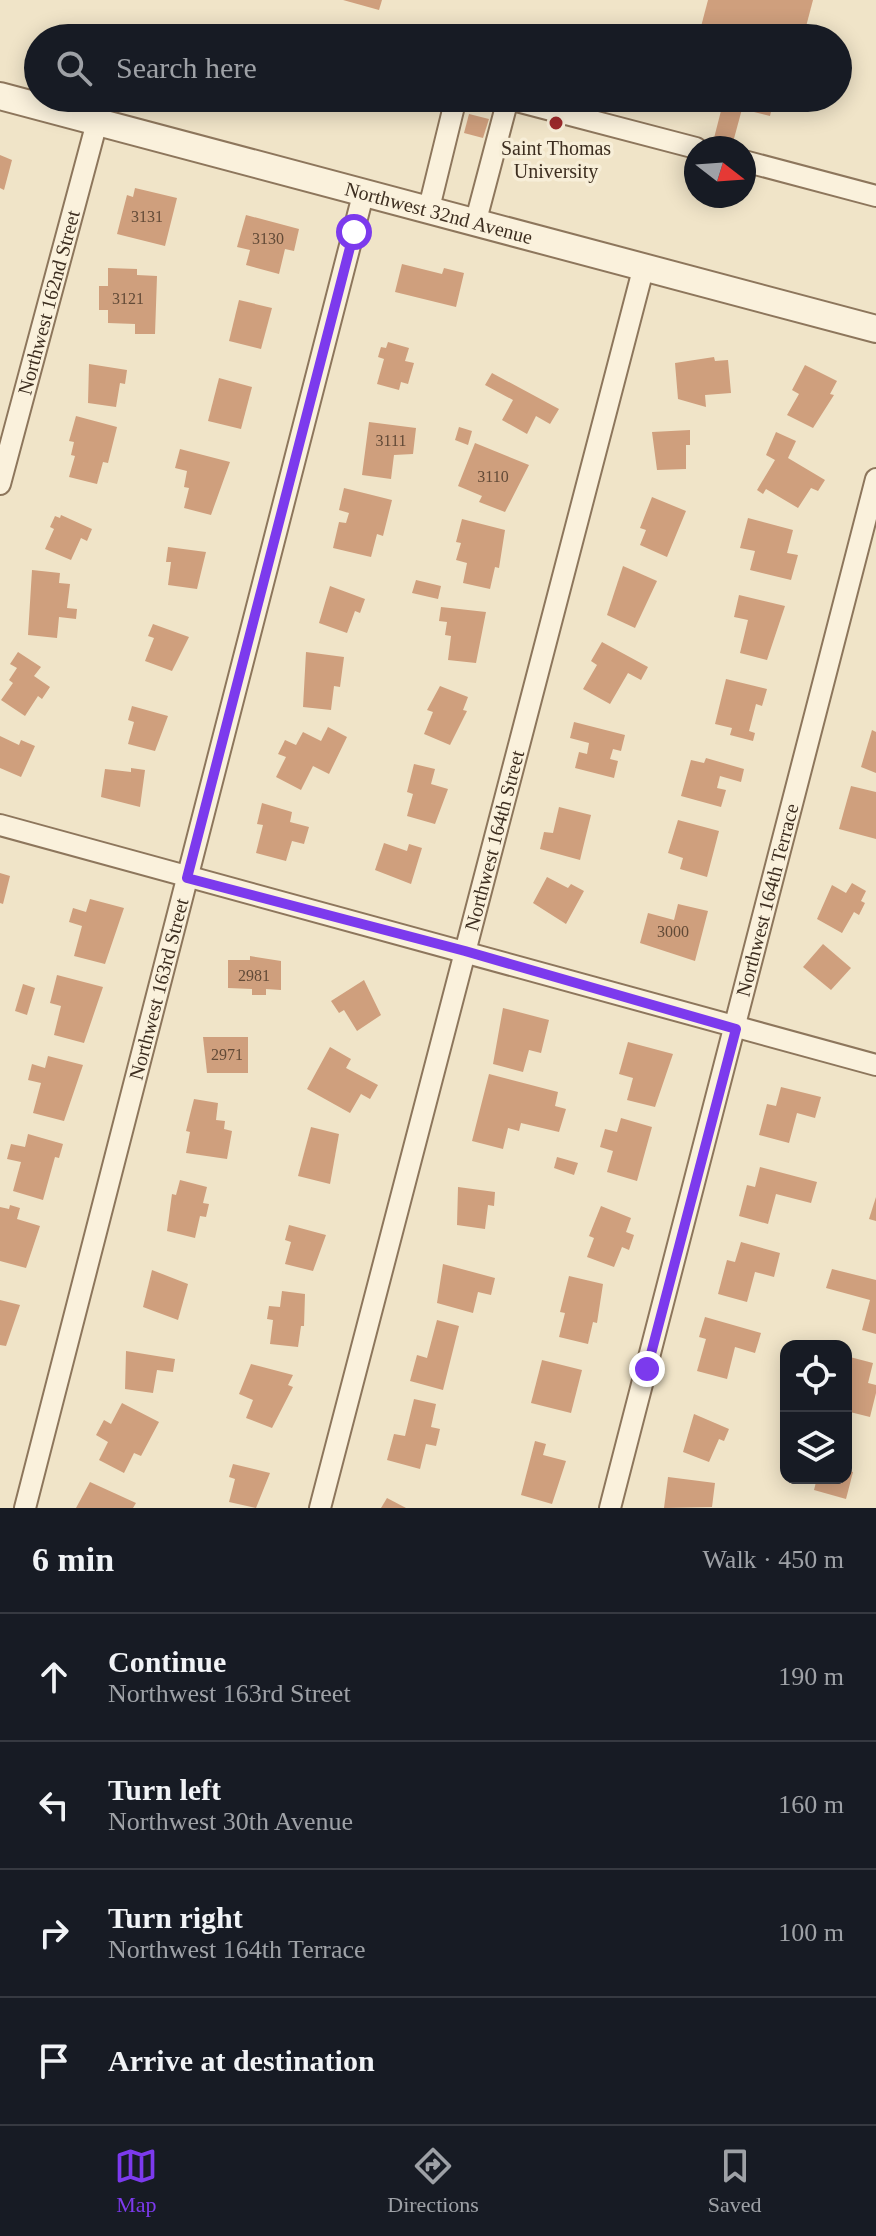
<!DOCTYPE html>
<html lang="en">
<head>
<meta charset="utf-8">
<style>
	body { margin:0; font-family:"Times New Roman",serif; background:#242831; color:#f1f3f6 }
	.controls { position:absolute; right:24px; bottom:24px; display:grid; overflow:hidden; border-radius:16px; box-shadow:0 4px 20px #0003 }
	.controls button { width:72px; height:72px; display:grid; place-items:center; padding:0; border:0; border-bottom:2px solid #363941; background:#171b24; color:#f1f3f6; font:40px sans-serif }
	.compass { position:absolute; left:684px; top:136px; width:72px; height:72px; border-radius:50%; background:#171b24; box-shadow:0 4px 20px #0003; rotate:107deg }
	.stop { position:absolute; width:24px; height:24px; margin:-18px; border:6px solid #7c3aed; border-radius:50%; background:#fff }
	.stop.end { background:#7c3aed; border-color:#fff; box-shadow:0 2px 8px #0008 }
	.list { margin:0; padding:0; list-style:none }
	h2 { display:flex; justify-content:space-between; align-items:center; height:104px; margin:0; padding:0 32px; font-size:34px }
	h2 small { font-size:26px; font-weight:400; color:#9ea1a6 }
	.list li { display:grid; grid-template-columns:52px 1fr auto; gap:24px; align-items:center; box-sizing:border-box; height:128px; padding:0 32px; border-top:2px solid #363941 }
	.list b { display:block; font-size:30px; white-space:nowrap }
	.list p { margin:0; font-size:26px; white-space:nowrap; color:#9ea1a6 }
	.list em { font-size:26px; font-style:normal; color:#9ea1a6 }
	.icon { flex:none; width:44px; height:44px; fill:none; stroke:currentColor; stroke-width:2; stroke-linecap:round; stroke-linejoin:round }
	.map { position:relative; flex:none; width:876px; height:1508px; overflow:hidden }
	.search { position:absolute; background:#171b24; box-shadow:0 4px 20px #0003; left:24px; right:24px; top:24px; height:88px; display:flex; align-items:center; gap:20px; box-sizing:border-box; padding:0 28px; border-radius:44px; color:#9ea1a6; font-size:30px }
	.sheet { height:616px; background:#171b24 }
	nav { display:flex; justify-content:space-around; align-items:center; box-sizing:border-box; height:112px; border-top:2px solid #363941; background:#171b24; font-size:22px; color:#9ea1a6 }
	nav a { display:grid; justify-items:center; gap:4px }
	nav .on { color:#7c3aed }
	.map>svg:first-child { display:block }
	.building { fill:#cf9f7d }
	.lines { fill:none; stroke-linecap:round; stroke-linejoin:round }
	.minor-casing { stroke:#8d765c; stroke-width:24 }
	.tertiary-casing { stroke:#8d765c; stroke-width:30 }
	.minor { stroke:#faf1dc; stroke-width:20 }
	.tertiary { stroke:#faf1dc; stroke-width:26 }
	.route { stroke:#7c3aed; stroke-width:10 }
	.poi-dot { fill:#9e2a2b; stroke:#f7eed8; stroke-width:3 }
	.labels { text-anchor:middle; stroke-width:7; stroke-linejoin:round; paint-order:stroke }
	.number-label { font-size:16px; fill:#624a37 }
	.poi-label { font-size:20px; fill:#3d2e20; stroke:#f7eed8 }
	.street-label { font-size:20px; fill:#3d2e20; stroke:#f7eed8 }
</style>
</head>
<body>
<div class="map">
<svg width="876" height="1508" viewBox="0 0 876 1508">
	<rect width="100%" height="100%" fill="#f0e4c8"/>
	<g class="building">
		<path d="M343,0H382L379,10Z"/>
		<path d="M708,0H813L803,38H698Z"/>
		<path d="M708,98H774L770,116L742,109L732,146L713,142L723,103Z"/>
		<path d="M469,114L489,119L483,138L464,133Z"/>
		<path d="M0,155L12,160L4,190L0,188Z"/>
		<path d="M135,188L177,198L165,246L117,234L127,195L133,197Z"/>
		<path d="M246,215L299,229L294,251L285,249L279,274L246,265L250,250L237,247Z"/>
		<path d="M402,264L442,274L444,268L464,273L456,307L395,292Z"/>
		<path d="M108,268L137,269V275L157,276L155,334H135V324L108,323V310H99V286H108Z"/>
		<path d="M239,300L272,308L261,349L229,341Z"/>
		<path d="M388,342L409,348L405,361L414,363L408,384L401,382L399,390L377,384L384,359L378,357L381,347L386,348Z"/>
		<path d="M714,357L715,361L728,360L731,393L705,395L706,407L678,399L675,363Z"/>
		<path d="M89,364L127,370L125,384L120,383L116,407L88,403Z"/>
		<path d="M805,365L837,381L830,394L834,395L813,428L787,415L799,394L792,390Z"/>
		<path d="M492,373L559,409L550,424L536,416L527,434L502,420L513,400L485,385Z"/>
		<path d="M219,378L252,387L241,429L208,421Z"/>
		<path d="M76,416L117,427L108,463L103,462L97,484L69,477L75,456L71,455L74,442L69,441Z"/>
		<path d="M369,422L416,428L413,454L394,455L391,479L362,475Z"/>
		<path d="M459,427L472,431L468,445L455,440Z"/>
		<path d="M690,430V445H686V469L657,470L652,432Z"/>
		<path d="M776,432L796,441L788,458L825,480L818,491L811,488L798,508L766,489L763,494L757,490L775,460L766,455Z"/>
		<path d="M475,443L529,465L505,512L479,502L482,496L458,486Z"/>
		<path d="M180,449L230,462L211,515L184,508L189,488L184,487L187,471L175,468Z"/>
		<path d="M344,488L392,500L383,536L377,534L371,557L333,548L339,522L346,523L349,513L339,510Z"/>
		<path d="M652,497L686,511L667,557L640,545L646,530L640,528Z"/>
		<path d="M61,515L92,529L87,541L81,538L71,560L45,549L54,529L50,527L55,516L60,518Z"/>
		<path d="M748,518L793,530L787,553L798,555L791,580L750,570L755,551L740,548Z"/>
		<path d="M462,519L505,530L499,568L495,567L490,589L463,583L467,563L456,560L461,543L456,542Z"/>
		<path d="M168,547L206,552L197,589L168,585L171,562H166Z"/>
		<path d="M623,566L657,581L635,628L607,615Z"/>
		<path d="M32,570L60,573L59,583L70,584L67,608L77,609L76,619L59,617L57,638L28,635Z"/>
		<path d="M416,580L441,586L438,599L412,593Z"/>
		<path d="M330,586L365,599L360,613L355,611L347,633L319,623Z"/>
		<path d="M739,595L785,606L767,660L740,653L748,620L734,617Z"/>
		<path d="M441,607L486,612L476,663L448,660L451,636L445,635L447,622L439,621Z"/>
		<path d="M153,624L189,637L172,671L145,661L154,638L148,636Z"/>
		<path d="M602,642L648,667L641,680L628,673L610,704L583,689L597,665L591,661Z"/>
		<path d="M18,652L41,667L34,676L50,687L42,699L38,696L25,716L1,700L13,683L9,680L17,668L10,664Z"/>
		<path d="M306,652L344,657L340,687L334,686L331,710L303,707Z"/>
		<path d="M726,679L767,689L762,706L756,704L749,731L755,733L753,741L730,735L732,728L715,724Z"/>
		<path d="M440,686L468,697L463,710L467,711L450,745L424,734L433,712L427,710Z"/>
		<path d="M132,706L168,716L155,751L128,744L134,722L128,720Z"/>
		<path d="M574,722L625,735L621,751L613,749L610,759L618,761L614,778L575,768L579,752L587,754L589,743L570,738Z"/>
		<path d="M328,727L347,737L329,774L313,766L301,790L276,777L286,757L278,754L285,740L296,745L303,732L321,741Z"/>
		<path d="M872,730L876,732V773L861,767Z"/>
		<path d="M0,736L19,745L21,740L35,746L21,777L0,768Z"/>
		<path d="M706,758L744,769L741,782L720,776L717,788L726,790L721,807L681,796L691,760L704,763Z"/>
		<path d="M414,764L435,769L431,784L448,789L435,824L407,816L413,794L407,792Z"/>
		<path d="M131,768L145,770L140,807L101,797L105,769L131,772Z"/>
		<path d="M851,786L876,792V839L839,829Z"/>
		<path d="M262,803L292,812L290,822L309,827L304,844L292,841L286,861L256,853L263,825L257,824Z"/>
		<path d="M559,807L591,815L580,860L540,849L544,832L553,833Z"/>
		<path d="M678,820L719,831L707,877L680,869L683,858L668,853Z"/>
		<path d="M384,843L407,851L409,844L422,848L411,884L375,870Z"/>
		<path d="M0,873L10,876L3,904L0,903Z"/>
		<path d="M547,877L568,888L571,884L584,891L566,924L533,903Z"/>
		<path d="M852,883L866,891L861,901L865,903L859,915L854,912L842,933L817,919L832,885L846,893Z"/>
		<path d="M90,899L124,908L105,964L74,956L82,926L69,922L73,908L86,912Z"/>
		<path d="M678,904L708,911L695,961L640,943L648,913L674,920Z"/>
		<path d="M823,944L851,968L831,990L803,967Z"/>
		<path d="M250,956L281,961V990L266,989V995H252V989L228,988V960H250Z"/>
		<path d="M57,975L103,987L84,1043L54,1035L61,1006L50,1003Z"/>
		<path d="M364,980L381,1015L357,1031L344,1010L339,1013L331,1001Z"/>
		<path d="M23,984L35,988L27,1015L15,1011Z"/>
		<path d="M503,1008L549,1020L541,1053L529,1050L523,1072L493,1064Z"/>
		<path d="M203,1037H248V1073H207Z"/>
		<path d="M628,1042L673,1054L655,1107L627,1100L633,1078L619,1074Z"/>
		<path d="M330,1047L351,1059L346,1068L378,1085L370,1099L361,1094L350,1113L307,1089Z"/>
		<path d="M48,1056L83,1065L64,1121L33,1113L41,1083L28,1080L32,1064L45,1068Z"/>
		<path d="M489,1074L558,1092L555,1106L566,1109L559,1132L521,1123L519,1131L508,1128L503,1149L472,1141Z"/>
		<path d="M781,1087L821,1097L815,1118L797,1113L789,1143L759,1135L767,1104L776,1106Z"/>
		<path d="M194,1099L218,1103L216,1120L225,1121L224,1129L232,1131L227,1159L186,1153L190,1132L186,1131Z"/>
		<path d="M621,1118L652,1127L637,1181L607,1172L613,1151L600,1147L605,1129L617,1132Z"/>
		<path d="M311,1127L339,1134L330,1184L298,1176Z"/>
		<path d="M28,1134L63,1144L59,1158L55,1157L43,1200L13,1191L21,1162L7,1159L11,1144L25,1147Z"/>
		<path d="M557,1157L578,1163L574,1175L554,1168Z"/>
		<path d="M760,1167L817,1182L811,1203L776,1194L768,1224L739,1216L747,1185L755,1187Z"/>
		<path d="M180,1180L207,1187L203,1203L209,1204L206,1217L200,1216L195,1238L167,1231L172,1194L176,1195Z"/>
		<path d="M458,1187L495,1192L494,1206L488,1205L485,1229L457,1225Z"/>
		<path d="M876,1197V1221L869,1219Z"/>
		<path d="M10,1205L20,1208L17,1219L40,1226L26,1268L0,1261V1207L9,1209Z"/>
		<path d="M601,1206L631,1218L626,1232L634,1235L629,1250L622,1247L614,1267L587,1257L594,1238L589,1236Z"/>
		<path d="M289,1225L326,1235L313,1271L285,1264L291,1242L285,1240Z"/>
		<path d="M741,1242L780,1253L774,1277L755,1272L747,1302L718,1294L727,1260L735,1262Z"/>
		<path d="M443,1264L495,1278L491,1295L478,1292L473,1313L437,1303Z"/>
		<path d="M832,1269L876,1280V1334L862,1330L870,1300L826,1288Z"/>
		<path d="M152,1270L188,1284L178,1320L143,1307Z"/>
		<path d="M569,1276L603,1284L597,1323L593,1322L588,1344L559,1337L565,1313L560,1312Z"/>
		<path d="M282,1291L305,1294L304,1326H301L298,1347L270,1344L273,1320L267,1319L269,1306L280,1307Z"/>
		<path d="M0,1300L20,1305L6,1346L0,1345Z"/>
		<path d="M705,1317L761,1333L755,1353L735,1347L727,1379L697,1371L706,1339L699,1337Z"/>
		<path d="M437,1320L459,1326L443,1390L410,1381L417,1355L427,1358Z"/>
		<path d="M126,1351L175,1359L173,1372L157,1370L153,1393L125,1389Z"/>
		<path d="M846,1356L873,1363L868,1383L876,1385V1393L870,1417L846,1411Z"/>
		<path d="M542,1360L582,1370L571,1413L531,1403Z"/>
		<path d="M251,1364L293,1375L288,1385L293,1387L272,1428L246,1418L253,1400L239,1394Z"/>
		<path d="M414,1399L436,1404L431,1427L440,1429L436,1446L426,1444L420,1469L387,1460L394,1434L405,1436Z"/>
		<path d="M122,1403L159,1422L141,1456L134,1453L124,1473L99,1460L108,1442L96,1435L104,1420L111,1424Z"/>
		<path d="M694,1414L729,1429L724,1441L719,1439L709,1462L683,1452Z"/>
		<path d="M846,1431L852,1432L847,1452H846Z"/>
		<path d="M535,1441L546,1444L543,1455L566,1461L552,1504L521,1495Z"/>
		<path d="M233,1464L270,1473L256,1508L229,1502L235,1479L229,1477Z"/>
		<path d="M846,1470L853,1472L846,1499L814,1490L817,1478H846Z"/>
		<path d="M668,1477L715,1483L712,1507L664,1508Z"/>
		<path d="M90,1482L136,1503L133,1508H76Z"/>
		<path d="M387,1498L406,1508H381Z"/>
	</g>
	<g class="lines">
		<g class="minor-casing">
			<g id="minor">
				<path d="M505,98L696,148"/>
				<path d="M744,161L876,196"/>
				<path d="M429,208L456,98"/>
				<path d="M476,220L508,99"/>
				<path id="s1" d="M0,484L97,122"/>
				<path d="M0,825L876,1065"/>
				<path id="s2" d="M25,1508L364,191"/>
				<path id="s3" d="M320,1508L644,266"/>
				<path id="s4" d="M610,1508L876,479"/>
			</g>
		</g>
		<g class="tertiary-casing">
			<g id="tertiary">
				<path id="s5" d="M0,96L876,329"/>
			</g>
		</g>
		<use href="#minor" class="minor"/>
		<use href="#tertiary" class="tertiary"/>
	</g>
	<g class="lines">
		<path class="route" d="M354,232L187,878L465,951L736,1029L647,1369"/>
	</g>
	<circle class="poi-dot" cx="556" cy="123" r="8"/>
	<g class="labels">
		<g class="number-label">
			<text x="147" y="222">3131</text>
			<text x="268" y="244">3130</text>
			<text x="128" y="304">3121</text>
			<text x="391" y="446">3111</text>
			<text x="493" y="482">3110</text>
			<text x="673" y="937">3000</text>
			<text x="254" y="981">2981</text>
			<text x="227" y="1060">2971</text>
		</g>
		<g class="poi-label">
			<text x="556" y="155">Saint Thomas<tspan x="556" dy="23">University</tspan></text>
		</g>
		<g class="street-label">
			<text dy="7" stroke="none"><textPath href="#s5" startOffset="454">Northwest 32nd Avenue</textPath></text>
			<text dy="7" stroke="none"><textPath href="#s1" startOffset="188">Northwest 162nd Street</textPath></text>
			<text dy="7" stroke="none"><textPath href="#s3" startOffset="690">Northwest 164th Street</textPath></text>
			<text dy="7" stroke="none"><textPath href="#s4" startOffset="628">Northwest 164th Terrace</textPath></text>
			<text dy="7" stroke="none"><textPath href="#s2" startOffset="536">Northwest 163rd Street</textPath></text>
		</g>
	</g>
</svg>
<div class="controls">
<button><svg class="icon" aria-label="locate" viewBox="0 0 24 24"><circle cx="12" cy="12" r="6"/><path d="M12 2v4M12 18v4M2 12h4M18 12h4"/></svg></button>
<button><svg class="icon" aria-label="layers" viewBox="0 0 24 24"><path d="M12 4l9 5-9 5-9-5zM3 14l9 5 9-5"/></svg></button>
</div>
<svg class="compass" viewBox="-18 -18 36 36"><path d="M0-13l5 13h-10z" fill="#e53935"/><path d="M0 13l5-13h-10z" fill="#9ea1a6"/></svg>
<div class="stop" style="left:354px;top:232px"></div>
<div class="stop end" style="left:647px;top:1369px"></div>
<div class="search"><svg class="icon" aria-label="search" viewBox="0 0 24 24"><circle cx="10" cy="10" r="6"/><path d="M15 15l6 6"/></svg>Search here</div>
</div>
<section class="sheet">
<h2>6 min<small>Walk · 450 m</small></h2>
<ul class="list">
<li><svg class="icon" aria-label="ahead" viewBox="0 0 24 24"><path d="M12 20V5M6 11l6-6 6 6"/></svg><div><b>Continue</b><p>Northwest 163rd Street</p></div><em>190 m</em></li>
<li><svg class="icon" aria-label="left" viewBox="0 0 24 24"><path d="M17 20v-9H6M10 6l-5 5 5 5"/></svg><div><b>Turn left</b><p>Northwest 30th Avenue</p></div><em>160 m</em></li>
<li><svg class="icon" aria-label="right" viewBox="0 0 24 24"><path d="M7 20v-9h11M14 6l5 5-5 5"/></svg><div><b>Turn right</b><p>Northwest 164th Terrace</p></div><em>100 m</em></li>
<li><svg class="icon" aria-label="arrive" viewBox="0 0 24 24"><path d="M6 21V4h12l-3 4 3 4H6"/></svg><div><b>Arrive at destination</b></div></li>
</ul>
</section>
<nav>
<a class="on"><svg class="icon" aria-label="map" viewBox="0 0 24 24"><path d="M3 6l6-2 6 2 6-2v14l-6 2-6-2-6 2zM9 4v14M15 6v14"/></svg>Map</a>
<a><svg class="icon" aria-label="directions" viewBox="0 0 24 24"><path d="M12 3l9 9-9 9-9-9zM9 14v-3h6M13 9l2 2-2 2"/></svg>Directions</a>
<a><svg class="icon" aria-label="saved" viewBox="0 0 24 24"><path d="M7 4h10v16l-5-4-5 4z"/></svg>Saved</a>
</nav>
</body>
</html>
